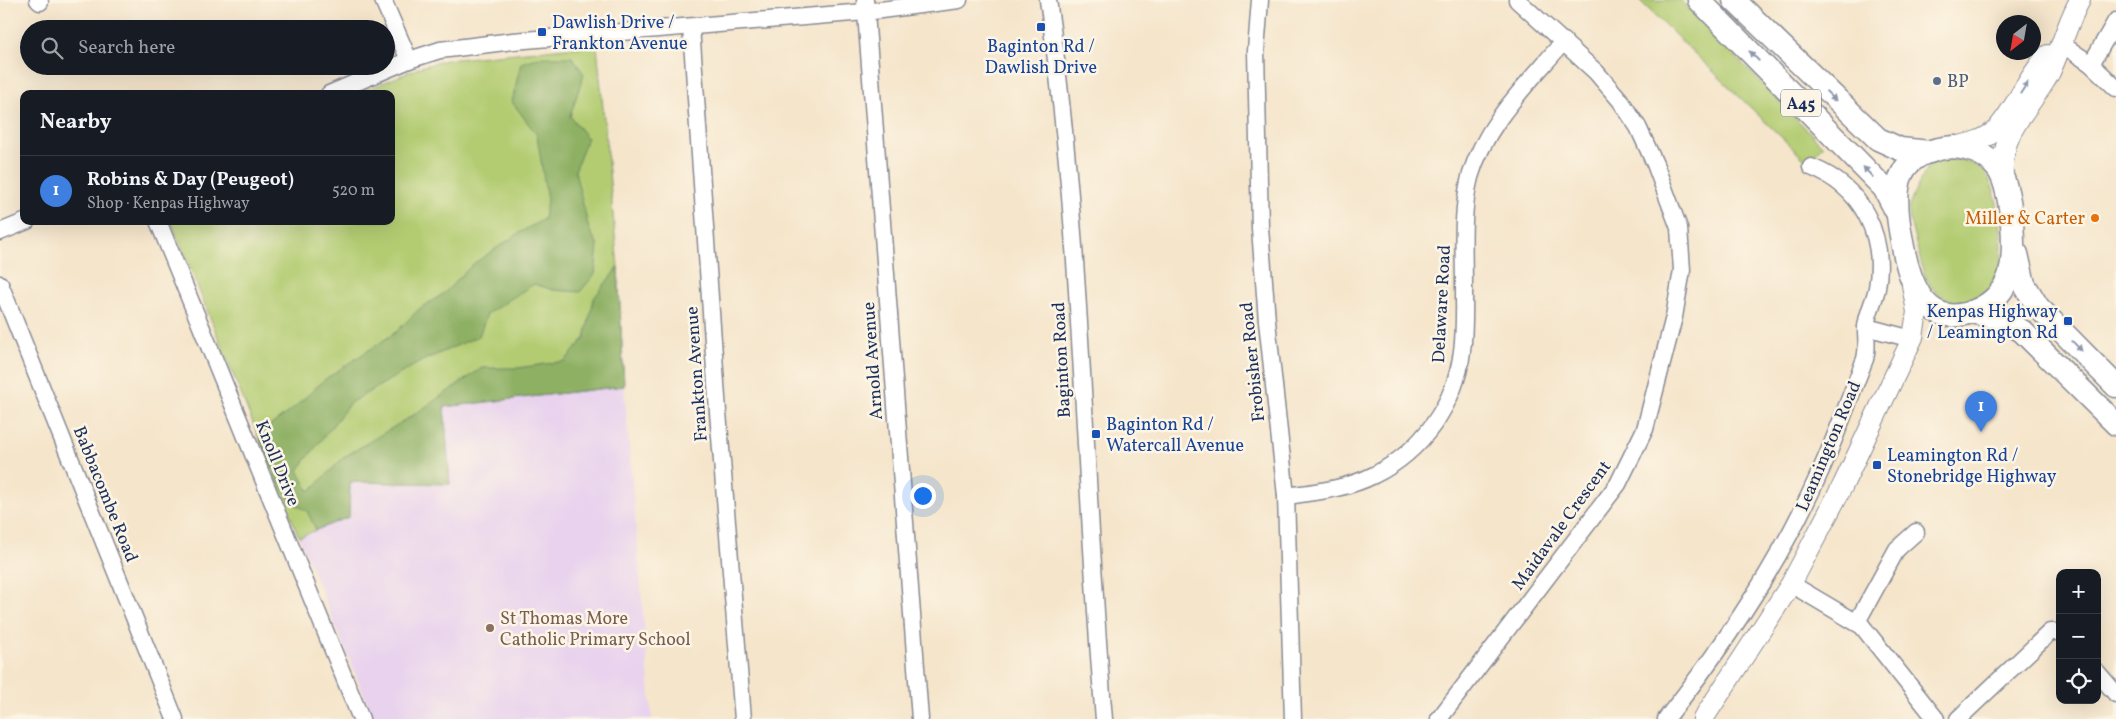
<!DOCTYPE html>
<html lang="en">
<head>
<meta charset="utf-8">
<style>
	body { margin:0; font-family:Vollkorn,serif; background:#20242c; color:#f1f3f6 }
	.controls { position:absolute; right:15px; bottom:15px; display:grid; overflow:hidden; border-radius:10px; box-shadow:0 5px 20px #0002 }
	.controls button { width:45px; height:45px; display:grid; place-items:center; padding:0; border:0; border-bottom:1px solid #363941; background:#171b24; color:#f1f3f6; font:25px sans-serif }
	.compass { position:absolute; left:1996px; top:15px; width:45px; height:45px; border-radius:50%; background:#171b24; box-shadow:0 5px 20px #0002; rotate:211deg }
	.you { position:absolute; left:922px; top:495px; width:18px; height:18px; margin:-12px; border:4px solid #fff; border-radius:50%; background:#1a73e8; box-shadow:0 0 0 8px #1a73e833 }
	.badge { display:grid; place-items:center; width:32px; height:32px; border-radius:50%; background:#0f766e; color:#fff; font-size:16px; font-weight:700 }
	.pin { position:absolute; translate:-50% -41px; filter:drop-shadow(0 1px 2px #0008) }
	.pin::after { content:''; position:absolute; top:26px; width:18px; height:15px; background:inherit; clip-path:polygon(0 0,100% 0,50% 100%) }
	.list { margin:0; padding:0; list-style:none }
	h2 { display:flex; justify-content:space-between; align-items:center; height:65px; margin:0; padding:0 20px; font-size:21px }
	h2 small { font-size:16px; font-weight:400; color:#9ea1a6 }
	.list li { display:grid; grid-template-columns:32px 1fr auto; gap:15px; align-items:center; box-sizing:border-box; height:70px; padding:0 20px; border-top:1px solid #363941 }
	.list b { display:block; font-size:19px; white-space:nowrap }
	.list p { margin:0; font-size:16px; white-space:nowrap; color:#9ea1a6 }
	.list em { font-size:16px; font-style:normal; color:#9ea1a6 }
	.icon { flex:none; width:28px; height:28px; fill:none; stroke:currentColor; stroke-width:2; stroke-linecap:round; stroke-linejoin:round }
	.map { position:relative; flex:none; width:2116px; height:719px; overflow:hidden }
	.search { position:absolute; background:#171b24; box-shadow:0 5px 20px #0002; left:20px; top:20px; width:375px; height:55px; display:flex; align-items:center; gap:12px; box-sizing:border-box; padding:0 18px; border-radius:28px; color:#9ea1a6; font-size:19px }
	.panel { position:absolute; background:#171b24; box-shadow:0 5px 20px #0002; left:20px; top:90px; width:375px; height:135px; border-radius:10px }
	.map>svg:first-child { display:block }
	.built { fill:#e8d2ee }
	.green { fill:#b3cc72; stroke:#677e68 }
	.forest { fill:#8eb064; stroke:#547061 }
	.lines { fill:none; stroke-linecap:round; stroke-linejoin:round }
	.minor-casing { stroke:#888a94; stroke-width:19 }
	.major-casing { stroke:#888a94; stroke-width:22 }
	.highway-casing { stroke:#888a94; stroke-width:25 }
	.minor { stroke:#fff; stroke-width:16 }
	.major { stroke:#fff; stroke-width:20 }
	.highway { stroke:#fff; stroke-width:22 }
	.oneway { fill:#8d97ae }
	.transit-dot { fill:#1a4fb4; stroke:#fcf5e5; stroke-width:2 }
	.service-dot { fill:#5c6f8a; stroke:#fcf5e5; stroke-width:2 }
	.food-dot { fill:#e8710a; stroke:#fcf5e5; stroke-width:2 }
	.education-dot { fill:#8d6e63; stroke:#fcf5e5; stroke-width:2 }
	.labels { text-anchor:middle; stroke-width:5; stroke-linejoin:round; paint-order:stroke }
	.shield { fill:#fcf5e5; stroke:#5e6a86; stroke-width:1 }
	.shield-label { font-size:16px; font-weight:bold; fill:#1b2f5e }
	.transit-label { font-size:18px; fill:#164399; stroke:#fcf5e5; text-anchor:start }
	.service-label { font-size:18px; fill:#4e5e75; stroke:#fcf5e5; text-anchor:start }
	.food-label { font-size:18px; fill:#c56008; stroke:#fcf5e5; text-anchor:end }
	.street-label { font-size:18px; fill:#1b2f5e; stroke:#fcf5e5 }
	.education-label { font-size:18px; fill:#785e54; stroke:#fcf5e5; text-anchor:start }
</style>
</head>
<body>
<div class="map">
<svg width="2116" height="719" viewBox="0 0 2116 719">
	<rect width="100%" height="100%" fill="#fcf5e5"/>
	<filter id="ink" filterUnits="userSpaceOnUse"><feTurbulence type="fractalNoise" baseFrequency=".02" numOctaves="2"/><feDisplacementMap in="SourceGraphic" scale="10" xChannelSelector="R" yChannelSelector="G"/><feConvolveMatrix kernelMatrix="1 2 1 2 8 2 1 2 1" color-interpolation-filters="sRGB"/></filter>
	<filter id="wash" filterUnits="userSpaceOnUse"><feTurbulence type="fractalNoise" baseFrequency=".0096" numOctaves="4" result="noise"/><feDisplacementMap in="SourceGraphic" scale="20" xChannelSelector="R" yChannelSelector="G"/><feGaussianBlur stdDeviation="1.12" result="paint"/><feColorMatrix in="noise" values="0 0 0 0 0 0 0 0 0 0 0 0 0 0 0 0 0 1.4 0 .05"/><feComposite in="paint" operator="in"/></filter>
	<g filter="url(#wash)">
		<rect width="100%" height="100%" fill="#f5e5cb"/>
		<path class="built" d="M624,386L652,719H374L299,537L349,517L350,482L450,484L444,407Z"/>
		<g class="green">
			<path d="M1639,0H1680L1823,146L1807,162Z"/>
			<path d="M597,45L618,267L624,386L444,407L450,484L350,482L349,517L299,537L171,221H391V94H357L421,67L446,60Z"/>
			<path d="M1953,159C1965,160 1978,164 1986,174C1999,191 2007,254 1998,274C1980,315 1933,310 1922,267C1920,256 1907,216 1909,208C1913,192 1923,177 1930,163Z"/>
		</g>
		<path class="forest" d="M541,57H572L584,74L570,116L587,138L575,171L589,229L598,246L595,274L580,292L553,290L534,284L487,314L479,336L422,361L350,403L298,470L308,490H311L344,457L415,414L482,368H518L565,361L585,338L594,298L618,267L624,386L444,407L450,484L350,482L349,517L316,530L307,511L291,502L275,477L261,440L266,429L295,407L324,380L396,332L419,309L443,294L473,264L519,233L544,219L547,200L537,135L512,102L521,63Z"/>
	</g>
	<g filter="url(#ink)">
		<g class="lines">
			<g class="minor-casing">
				<g id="minor">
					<path d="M38,0L40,2"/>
					<path d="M383,0L409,60"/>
					<path d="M865,0L920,719"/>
					<path d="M1048,0C1083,238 1083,479 1104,719"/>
					<path d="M1260,0L1256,51L1260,228L1267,321L1286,496L1293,719"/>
					<path d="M691,27L718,412L743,719"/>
					<path d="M2060,43L2091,64L2116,88"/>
					<path d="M2091,64L2116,21"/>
					<path d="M329,94L409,60L440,50L513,41L865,12L959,0"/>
					<path d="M158,221L361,719"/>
					<path d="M0,232L27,221"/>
					<path d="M0,284L175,719"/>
					<path d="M1866,327L1912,339"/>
					<path d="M1286,496C1315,492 1347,489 1374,475C1421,452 1456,404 1462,351C1465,330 1464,308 1464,287C1464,250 1461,213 1470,177C1486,122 1528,84 1564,41"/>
					<path d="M1791,584L1862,626L1936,719"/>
					<path d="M1857,622L1897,549L1916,532"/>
					<path d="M2097,672L2116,694"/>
					<path d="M1439,719L1618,484L1645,429L1674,317L1682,270L1679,228L1655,164L1638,127L1620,100L1596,72L1517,0"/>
					<path d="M1666,719C1727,642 1781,561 1820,472C1837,435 1850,396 1865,359C1869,344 1864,332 1867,321C1869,310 1875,299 1877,288C1886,235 1862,187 1811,167"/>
					<path d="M1958,719L2050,632H2060"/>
				</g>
			</g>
			<g class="major-casing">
				<g id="major">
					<path d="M1954,147C1969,144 1986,140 1997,129C2017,107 2027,77 2048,55"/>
					<path d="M2003,175C2000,129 2030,110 2050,72C2061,49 2067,23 2080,0"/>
					<path d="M1703,719L1791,584L1843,485L1913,337L1917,312L1912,285"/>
				</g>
			</g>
			<g class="highway-casing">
				<g id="highway">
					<path d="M1699,0L1884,188L1896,211"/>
					<path d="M1734,0L1878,139L1900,149L1930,152"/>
					<path d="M1954,147C1972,149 1986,154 1997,168C2012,186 2018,257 2008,279C2001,295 1990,305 1974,311C1921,332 1907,273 1901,236C1892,187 1894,151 1954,147Z"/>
					<path d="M2017,254L2024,284L2038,307L2116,386"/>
					<path d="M1971,312L1999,318L2022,331L2116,424"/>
				</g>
			</g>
			<use href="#minor" class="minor"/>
			<use href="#major" class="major"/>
			<use href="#highway" class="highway"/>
		</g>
		<defs><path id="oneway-solid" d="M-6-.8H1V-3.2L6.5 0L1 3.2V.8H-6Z" transform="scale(1.25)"/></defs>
		<g class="oneway">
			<use href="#oneway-solid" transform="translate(1754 56) rotate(-135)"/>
			<use href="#oneway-solid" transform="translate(2024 88) rotate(-57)"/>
			<use href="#oneway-solid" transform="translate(1831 96) rotate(44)"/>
			<use href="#oneway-solid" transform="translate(1868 172) rotate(-133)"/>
			<use href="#oneway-solid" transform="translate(2077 346) rotate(46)"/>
		</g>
	</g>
	<g class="transit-dot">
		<rect x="1036" y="22" width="10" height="10" rx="2.5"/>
		<rect x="537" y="27" width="10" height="10" rx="2.5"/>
		<rect x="2063" y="316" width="10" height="10" rx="2.5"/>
		<rect x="1091" y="429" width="10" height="10" rx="2.5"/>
		<rect x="1872" y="460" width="10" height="10" rx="2.5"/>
	</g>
	<circle class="service-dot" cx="1937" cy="81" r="5"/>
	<circle class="food-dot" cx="2095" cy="218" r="5"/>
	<circle class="education-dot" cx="490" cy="628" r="5"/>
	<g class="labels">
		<rect class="shield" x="1781" y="89.5" width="40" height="27" rx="4"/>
		<g class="shield-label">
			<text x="1801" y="109">A45</text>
		</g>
		<g class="transit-label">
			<text x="552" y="28">Dawlish Drive /<tspan x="552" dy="21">Frankton Avenue</tspan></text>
			<text x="1041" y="52" text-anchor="middle">Baginton Rd /<tspan x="1041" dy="21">Dawlish Drive</tspan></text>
			<text x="2058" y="317" text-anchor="end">Kenpas Highway<tspan x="2058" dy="21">/ Leamington Rd</tspan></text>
			<text x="1106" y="430">Baginton Rd /<tspan x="1106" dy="21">Watercall Avenue</tspan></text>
			<text x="1887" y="461">Leamington Rd /<tspan x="1887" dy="21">Stonebridge Highway</tspan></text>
		</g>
		<g class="service-label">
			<text x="1947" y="87">BP</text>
		</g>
		<g class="food-label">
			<text x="2085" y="224">Miller &amp; Carter</text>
		</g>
		<g class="street-label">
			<text transform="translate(1441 304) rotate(-87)" y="6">Delaware Road</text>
			<text transform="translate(1061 360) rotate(-93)" y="6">Baginton Road</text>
			<text transform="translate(872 361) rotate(-94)" y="6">Arnold Avenue</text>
			<text transform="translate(1252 362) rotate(-96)" y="6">Frobisher Road</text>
			<text transform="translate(696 374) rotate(-94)" y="6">Frankton Avenue</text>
			<text transform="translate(1828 446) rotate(-67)" y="6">Leamington Road</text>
			<text transform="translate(278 463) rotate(68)" y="6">Knoll Drive</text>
			<text transform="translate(106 494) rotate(68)" y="6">Babbacombe Road</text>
			<text transform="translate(1561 525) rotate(-54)" y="6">Maidavale Crescent</text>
		</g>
		<g class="education-label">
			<text x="500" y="624">St Thomas More<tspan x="500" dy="21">Catholic Primary School</tspan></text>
		</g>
	</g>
</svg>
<div class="controls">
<button>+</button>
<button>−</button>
<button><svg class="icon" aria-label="locate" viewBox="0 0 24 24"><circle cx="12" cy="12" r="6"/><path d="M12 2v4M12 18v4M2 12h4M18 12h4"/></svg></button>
</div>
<svg class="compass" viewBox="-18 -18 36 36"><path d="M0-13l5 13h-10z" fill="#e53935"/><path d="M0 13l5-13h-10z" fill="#9ea1a6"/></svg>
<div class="you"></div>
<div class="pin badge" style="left:1981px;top:432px;background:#3f7fe0">1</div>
<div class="search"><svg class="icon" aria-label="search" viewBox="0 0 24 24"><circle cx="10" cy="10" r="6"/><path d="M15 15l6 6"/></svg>Search here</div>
<section class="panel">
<h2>Nearby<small></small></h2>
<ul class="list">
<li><span class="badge" style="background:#3f7fe0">1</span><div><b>Robins &amp; Day (Peugeot)</b><p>Shop · Kenpas Highway</p></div><em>520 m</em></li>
</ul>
</section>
</div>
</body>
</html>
